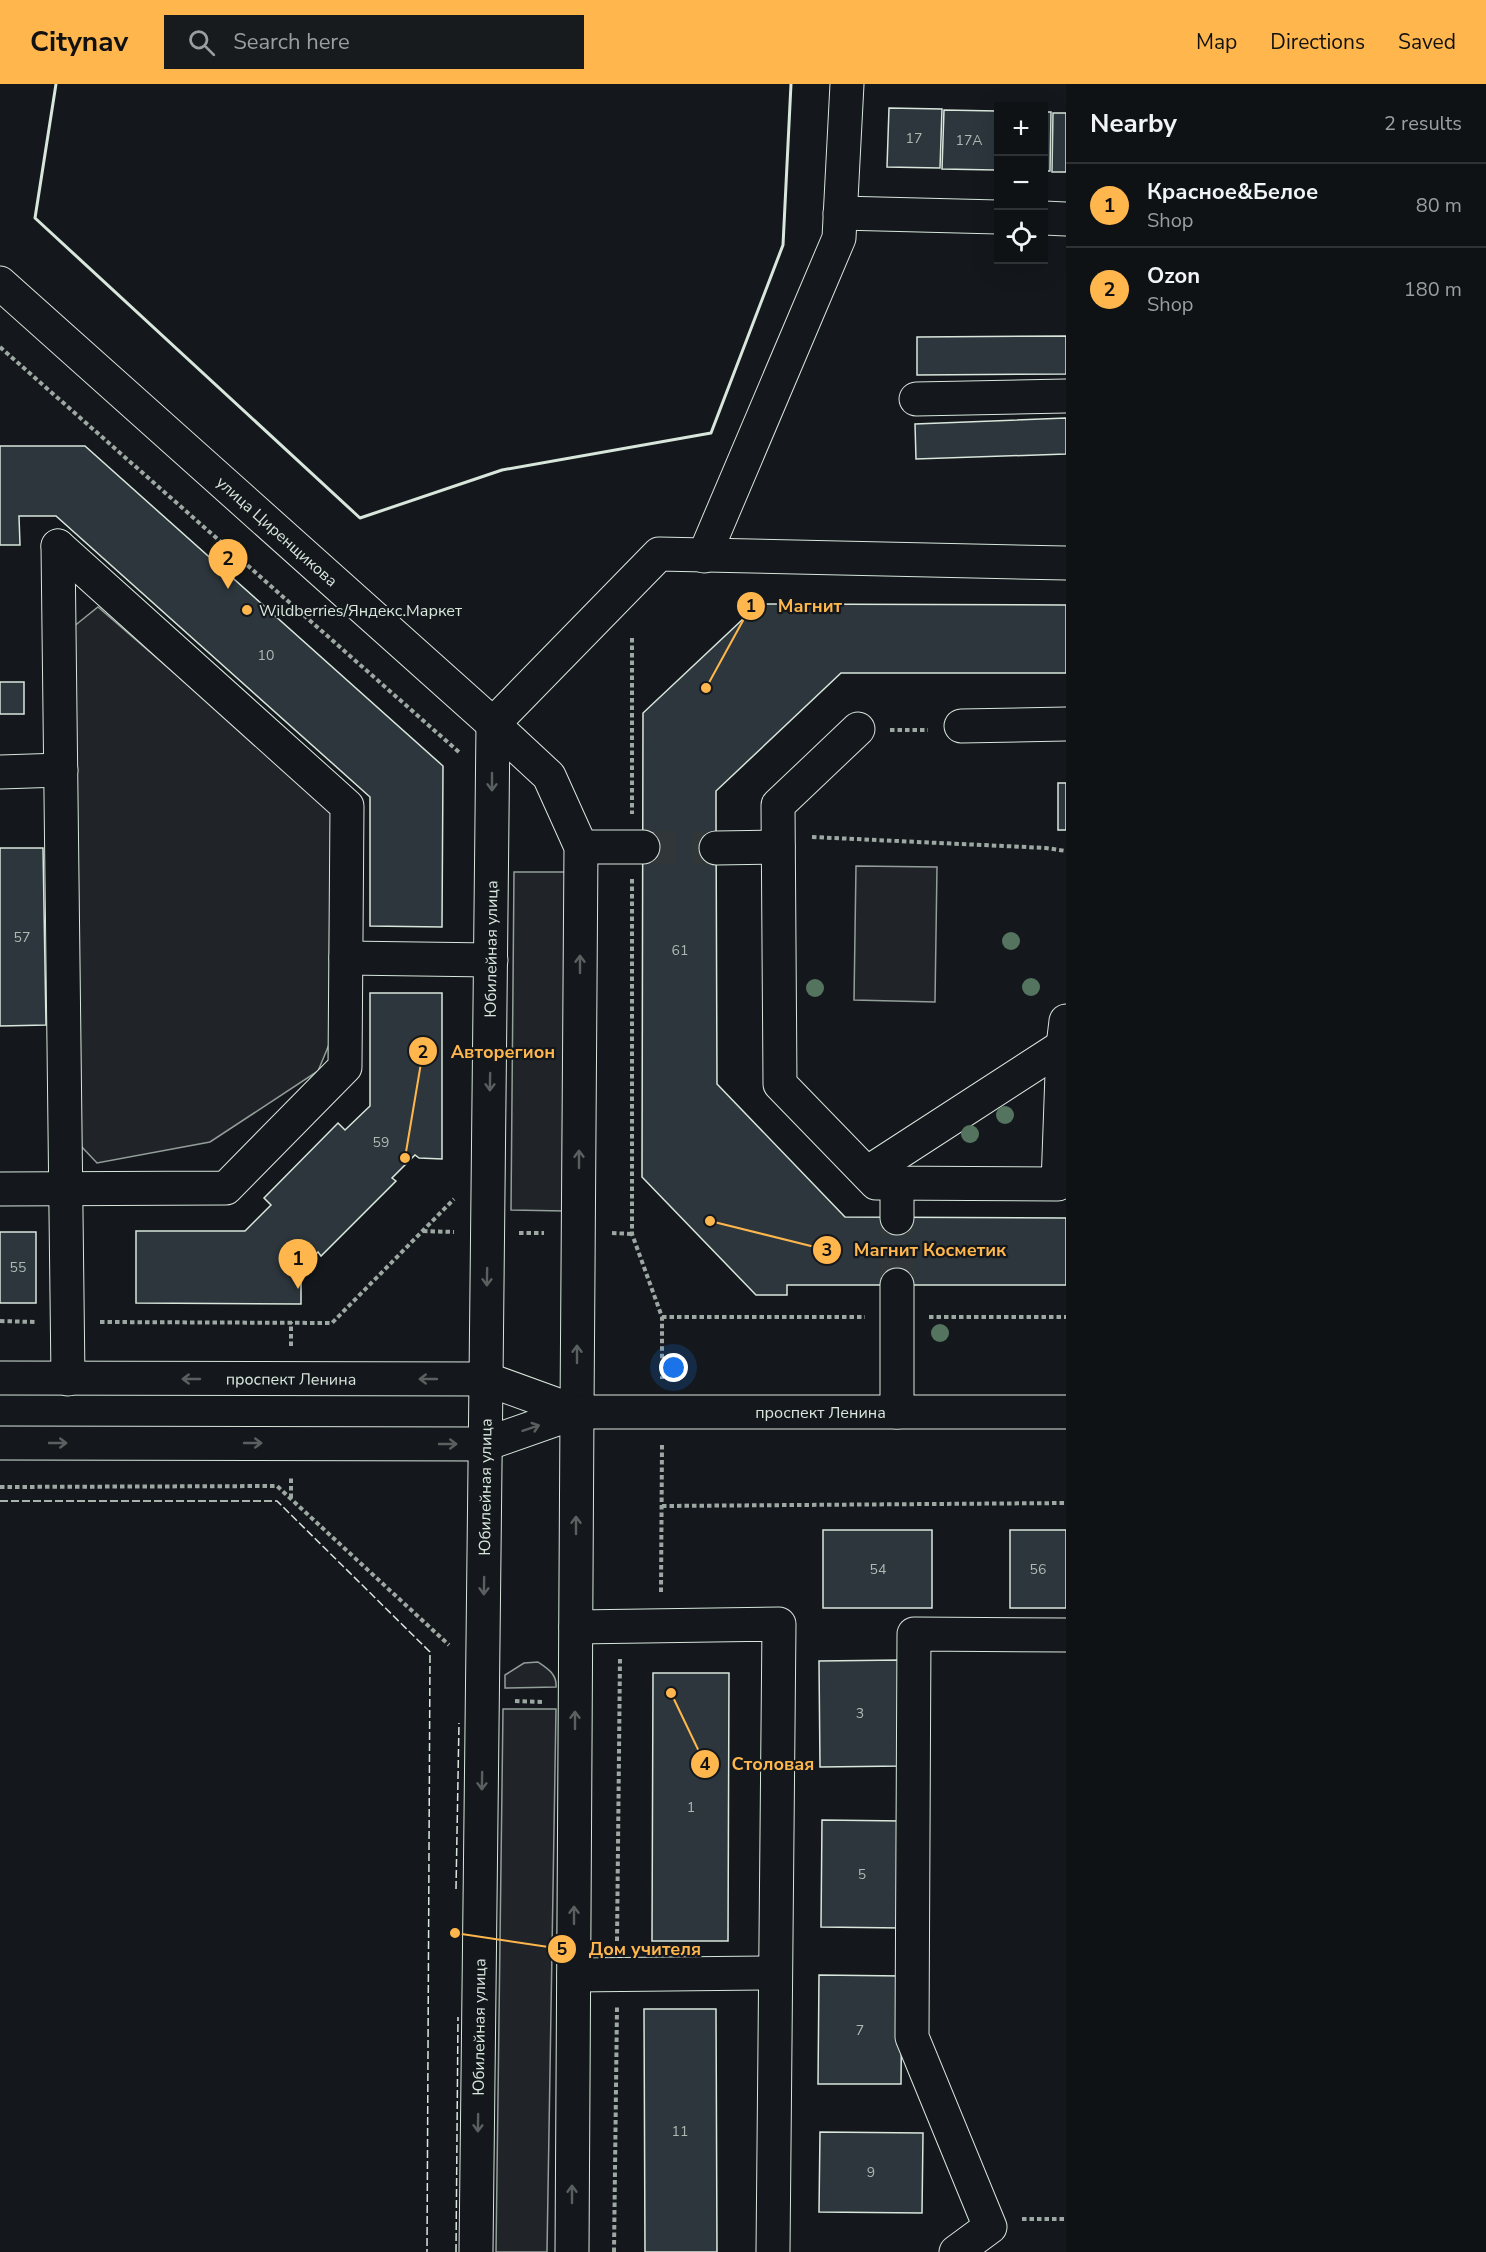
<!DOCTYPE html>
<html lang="en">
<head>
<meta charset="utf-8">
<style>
	body { margin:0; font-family:"Nunito Sans",sans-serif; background:#181b1e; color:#f1f3f6 }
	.controls { position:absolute; right:18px; top:18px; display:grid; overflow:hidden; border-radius:0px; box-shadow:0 6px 24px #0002 }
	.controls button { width:54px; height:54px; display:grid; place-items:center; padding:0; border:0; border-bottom:2px solid #2f3234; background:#0f1215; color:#f1f3f6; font:30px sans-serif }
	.you { position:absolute; left:674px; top:1284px; width:21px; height:21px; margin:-15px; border:4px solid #fff; border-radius:50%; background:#1a73e8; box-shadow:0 0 0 9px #1a73e833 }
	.badge { display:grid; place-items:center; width:39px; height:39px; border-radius:50%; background:#ffb74d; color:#111; font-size:20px; font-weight:700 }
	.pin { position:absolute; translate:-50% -50px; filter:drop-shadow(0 2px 3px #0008) }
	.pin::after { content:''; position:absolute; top:32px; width:21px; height:18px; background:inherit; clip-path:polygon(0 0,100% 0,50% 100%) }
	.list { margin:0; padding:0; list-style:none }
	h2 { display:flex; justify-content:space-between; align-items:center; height:78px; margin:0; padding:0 24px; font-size:26px }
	h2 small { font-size:20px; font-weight:400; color:#9b9ea0 }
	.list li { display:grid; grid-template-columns:39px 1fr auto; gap:18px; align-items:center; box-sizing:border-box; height:84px; padding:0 24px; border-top:2px solid #2f3234 }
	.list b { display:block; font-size:22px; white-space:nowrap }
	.list p { margin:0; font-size:20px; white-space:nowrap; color:#9b9ea0 }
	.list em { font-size:20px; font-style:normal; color:#9b9ea0 }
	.icon { flex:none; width:33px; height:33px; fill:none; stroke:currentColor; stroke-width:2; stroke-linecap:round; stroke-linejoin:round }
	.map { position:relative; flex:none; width:1066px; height:2168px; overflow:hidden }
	header { display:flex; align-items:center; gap:36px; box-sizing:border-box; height:84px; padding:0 30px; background:#ffb74d; color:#111 }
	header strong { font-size:28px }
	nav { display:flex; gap:33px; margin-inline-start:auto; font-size:21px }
	.search { width:420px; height:54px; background:#181b1e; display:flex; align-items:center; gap:15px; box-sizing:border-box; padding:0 21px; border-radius:0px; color:#9b9ea0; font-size:22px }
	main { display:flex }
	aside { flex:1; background:#0f1215 }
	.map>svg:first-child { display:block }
	.green { fill:#202428; stroke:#939e99; stroke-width:1.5 }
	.building { fill:#2c363c; stroke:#d8e6dc; stroke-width:1.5 }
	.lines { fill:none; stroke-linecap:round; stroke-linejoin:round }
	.minor-tunnel { stroke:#313739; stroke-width:33; stroke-dasharray:33 16; stroke-linecap:butt }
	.minor-casing { stroke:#d8e6dc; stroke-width:35 }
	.major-casing { stroke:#d8e6dc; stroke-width:35 }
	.path { stroke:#9da8a2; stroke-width:4; stroke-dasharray:4.5 3; stroke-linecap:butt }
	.minor { stroke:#14181c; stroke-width:33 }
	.major { stroke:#14181c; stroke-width:33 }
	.fence { stroke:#d8e6dc; stroke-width:1.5; stroke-dasharray:8 3; stroke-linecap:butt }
	.wall { stroke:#d8e6dc; stroke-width:3 }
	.tree { fill:#55745f }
	.oneway { stroke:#59605f }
	.poi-dot { fill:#ffb74d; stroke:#14181c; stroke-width:2 }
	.labels { text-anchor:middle; stroke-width:4.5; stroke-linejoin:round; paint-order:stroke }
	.number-label { font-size:14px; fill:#adbab4 }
	.street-label { font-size:16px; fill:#d8e6dc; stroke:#14181c }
	.poi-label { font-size:16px; fill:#d8e6dc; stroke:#14181c; text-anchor:start }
	.leader { fill:none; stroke:#ffb74d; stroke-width:2 }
	.callout-dot { fill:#ffb74d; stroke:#14181c; stroke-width:2 }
	.mark-label { font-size:18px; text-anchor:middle; font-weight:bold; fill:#111 }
	.callout-label { font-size:18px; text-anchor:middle; font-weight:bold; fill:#ffb74d; stroke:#14181c; stroke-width:4.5; stroke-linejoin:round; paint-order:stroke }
</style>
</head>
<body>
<header>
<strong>Citynav</strong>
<div class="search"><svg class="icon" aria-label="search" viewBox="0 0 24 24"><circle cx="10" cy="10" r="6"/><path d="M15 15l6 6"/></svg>Search here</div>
<nav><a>Map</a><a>Directions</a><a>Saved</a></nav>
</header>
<main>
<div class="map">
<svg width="1066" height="2168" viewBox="0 0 1066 2168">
	<rect width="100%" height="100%" fill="#14181c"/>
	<g class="green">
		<path d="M98,523L337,730L333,951L318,987L210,1058L97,1079L80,1061L73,543Z"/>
		<path d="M856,782L937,783L935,918L854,916Z"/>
		<path d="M514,788H569L565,1127L511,1126Z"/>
		<path d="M538,1578C548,1585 557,1590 556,1603L505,1604V1591L524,1579Z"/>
		<path d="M503,1625H556L547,2168H496Z"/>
	</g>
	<g class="building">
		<path d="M889,24L942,25L940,84L887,83Z"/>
		<path d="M944,26L997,27L995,86L942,85Z"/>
		<path d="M998,27V86H997Z"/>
		<path d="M1044,28H1051L1050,87H1044Z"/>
		<path d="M1053,29H1066V88H1052Z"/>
		<path d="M1066,252V290L917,291V253Z"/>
		<path d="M1066,334V370L916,375L915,340Z"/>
		<path d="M0,362H85L443,682L442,843L370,842V713L56,432H19L20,461H0Z"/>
		<path d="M759,520L1066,521V589H841L716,707V733L717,1000L845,1133L1066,1134V1201H787V1211H756L642,1093L643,629Z"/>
		<rect x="0" y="598" width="24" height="32"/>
		<rect x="1058" y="699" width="8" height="47"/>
		<path d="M0,764H43L46,941L0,942Z"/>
		<path d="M370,909H442V1075L419,1074L415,1071L392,1094L396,1097L321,1172L318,1168L298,1189L301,1192V1220L136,1219V1147H245L271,1121L264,1114L338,1039L345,1046L370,1022Z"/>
		<rect x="0" y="1148" width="36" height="71"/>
		<rect x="823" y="1446" width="109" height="78"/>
		<rect x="1010" y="1446" width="56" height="78"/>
		<path d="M900,1576L902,1682L820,1683L819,1577Z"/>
		<path d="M653,1589H729L728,1857H652Z"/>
		<path d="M822,1736L903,1737L902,1844L821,1843Z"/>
		<path d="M819,1891L902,1892L901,2000H818Z"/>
		<path d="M644,1925H716L717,2168H645Z"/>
		<path d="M820,2048L923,2049L922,2129L819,2128Z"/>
	</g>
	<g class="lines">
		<g class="minor-tunnel">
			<path d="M643,763L716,764"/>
			<path d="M897,1201V1134"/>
		</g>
		<g class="minor-casing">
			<g id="minor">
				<path d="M840,129L998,133"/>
				<path d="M1044,134L1066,135"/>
				<path id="s1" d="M0,199L493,640L549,692L581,763L577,1328"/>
				<path d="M916,315L1066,312"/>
				<path d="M58,462L68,1295"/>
				<path d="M704,472L839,154L847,0"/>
				<path d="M493,640L659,470L1066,479"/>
				<path d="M961,642L1066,640"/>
				<path d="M858,645L778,721L780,1000L876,1099L1058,1100L1063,962L1066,937"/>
				<path d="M0,688L61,686"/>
				<path d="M581,763H643"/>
				<path d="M716,764L778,763"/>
				<path d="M346,874L491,876"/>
				<path d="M867,1089L1063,962"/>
				<path d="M897,1099V1134"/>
				<path d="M0,1105L226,1104L345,983L347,722L58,462"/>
				<path id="s2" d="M486,1295L493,640"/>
				<path d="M897,1328V1201"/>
				<path d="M576,1543L779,1540L773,2168"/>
				<path d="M574,1891L775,1889"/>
				<path d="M956,2168L990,2143L912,1953L914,1550L1066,1551"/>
			</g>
		</g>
		<g class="major-casing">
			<g id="major">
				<path id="s3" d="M0,1294L486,1295L577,1328"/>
				<path id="s4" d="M0,1359L486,1360L577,1328H1066"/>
				<path id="s5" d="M476,2168L486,1295"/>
				<path d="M572,2168L577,1328"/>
			</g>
		</g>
		<g class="path">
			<path d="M0,263L460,669"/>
			<path d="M632,554V730"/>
			<path d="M890,646H928"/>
			<path d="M812,753L1046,764L1066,767"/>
			<path d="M632,795V1150L662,1233V1295"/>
			<path d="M423,1147L454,1148"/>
			<path d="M519,1149H544"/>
			<path d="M612,1149L632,1150"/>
			<path d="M662,1233H865"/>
			<path d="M929,1233H1066"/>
			<path d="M0,1237L35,1238"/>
			<path d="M100,1238L332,1239L454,1115"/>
			<path d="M291,1262V1238"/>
			<path d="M0,1403L277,1402L449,1561"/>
			<path d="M291,1414V1392"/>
			<path d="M662,1422L1066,1419"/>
			<path d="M661,1508L662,1360"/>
			<path d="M515,1617L544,1618"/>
			<path d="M617,1857L620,1574"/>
			<path d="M1022,2135H1066"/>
			<path d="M614,2168L617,1922"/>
		</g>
		<use href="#minor" class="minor"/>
		<use href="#major" class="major"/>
		<g class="fence">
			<path d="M0,1417H277L430,1568L427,2168"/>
			<path d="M456,1805L459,1639"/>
			<path d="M456,2168L458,1933"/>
		</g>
		<path class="wall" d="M56,0L35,134L360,434L502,386L711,349L783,161L791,0"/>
	</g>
	<g class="tree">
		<circle cx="1011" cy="857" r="9"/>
		<circle cx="1031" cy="903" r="9"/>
		<circle cx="815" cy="904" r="9"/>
		<circle cx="1005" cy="1031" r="9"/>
		<circle cx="970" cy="1050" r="9"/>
		<circle cx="940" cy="1249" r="9"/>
	</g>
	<defs><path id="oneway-shaft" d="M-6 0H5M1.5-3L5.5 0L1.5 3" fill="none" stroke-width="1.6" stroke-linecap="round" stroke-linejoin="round" transform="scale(1.5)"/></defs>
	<g class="oneway">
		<use href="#oneway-shaft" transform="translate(492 698) rotate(90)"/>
		<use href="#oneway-shaft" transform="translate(580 880) rotate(-90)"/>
		<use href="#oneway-shaft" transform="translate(490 998) rotate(91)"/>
		<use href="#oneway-shaft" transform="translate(579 1075) rotate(-90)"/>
		<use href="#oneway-shaft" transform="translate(487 1193) rotate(91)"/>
		<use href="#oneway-shaft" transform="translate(577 1270) rotate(-90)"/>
		<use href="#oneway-shaft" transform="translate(191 1295) rotate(-180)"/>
		<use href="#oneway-shaft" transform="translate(428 1295) rotate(-180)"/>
		<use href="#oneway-shaft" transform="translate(531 1344) rotate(-19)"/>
		<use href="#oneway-shaft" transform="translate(58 1359)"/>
		<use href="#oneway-shaft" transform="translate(253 1359)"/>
		<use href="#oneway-shaft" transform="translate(448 1360)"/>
		<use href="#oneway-shaft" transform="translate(576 1441) rotate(-90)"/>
		<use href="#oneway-shaft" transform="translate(484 1502) rotate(91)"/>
		<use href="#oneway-shaft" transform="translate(575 1636) rotate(-90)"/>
		<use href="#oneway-shaft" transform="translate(482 1697) rotate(91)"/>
		<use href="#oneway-shaft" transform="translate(574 1831) rotate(-90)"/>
		<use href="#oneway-shaft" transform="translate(478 2039) rotate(91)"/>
		<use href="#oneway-shaft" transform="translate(572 2110) rotate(-90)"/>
	</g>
	<circle class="poi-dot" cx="247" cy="526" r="6"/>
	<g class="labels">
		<g class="number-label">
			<text x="914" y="59">17</text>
			<text x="969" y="61">17А</text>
			<text x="266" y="576">10</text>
			<text x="22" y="858">57</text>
			<text x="680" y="871">61</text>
			<text x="381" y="1063">59</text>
			<text x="18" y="1188">55</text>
			<text x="878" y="1490">54</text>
			<text x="1038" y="1490">56</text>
			<text x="860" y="1634">3</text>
			<text x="691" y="1728">1</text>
			<text x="862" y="1795">5</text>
			<text x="860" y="1951">7</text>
			<text x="680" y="2052">11</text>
			<text x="871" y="2093">9</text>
		</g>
		<g class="street-label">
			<text dy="6" stroke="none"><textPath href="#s1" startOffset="372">улица Циренщикова</textPath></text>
			<text dy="6" stroke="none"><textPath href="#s2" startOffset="430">Юбилейная улица</textPath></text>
			<text dy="6" stroke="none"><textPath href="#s3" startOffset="291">проспект Ленина</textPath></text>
			<text dy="6" stroke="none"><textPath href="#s4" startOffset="826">проспект Ленина</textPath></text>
			<text dy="6" stroke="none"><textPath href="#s5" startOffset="765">Юбилейная улица</textPath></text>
			<text dy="6" stroke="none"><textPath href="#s5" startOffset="225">Юбилейная улица</textPath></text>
		</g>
		<g class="poi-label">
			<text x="259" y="532">Wildberries/Яндекс.Маркет</text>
		</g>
	</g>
	<path class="leader" d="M706 604L751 522M405 1074L423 967M710 1137L827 1166M671 1609L705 1680M455 1849L562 1865"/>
	<g class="callout-dot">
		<circle cx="706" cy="604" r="6"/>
		<circle cx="405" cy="1074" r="6"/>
		<circle cx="710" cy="1137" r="6"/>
		<circle cx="671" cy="1609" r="6"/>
		<circle cx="455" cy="1849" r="6"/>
		<circle cx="751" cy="522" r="15"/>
		<circle cx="423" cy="967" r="15"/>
		<circle cx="827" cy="1166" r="15"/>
		<circle cx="705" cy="1680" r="15"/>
		<circle cx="562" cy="1865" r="15"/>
	</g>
	<g class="mark-label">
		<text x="751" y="528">1</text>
		<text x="423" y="974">2</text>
		<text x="827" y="1172">3</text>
		<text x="705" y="1686">4</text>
		<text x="562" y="1871">5</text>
	</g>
	<g class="callout-label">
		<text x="810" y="528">Магнит</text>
		<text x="503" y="974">Авторегион</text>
		<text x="930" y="1172">Магнит Косметик</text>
		<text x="773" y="1686">Столовая</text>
		<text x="645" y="1871">Дом учителя</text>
	</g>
</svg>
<div class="controls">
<button>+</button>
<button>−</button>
<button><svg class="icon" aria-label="locate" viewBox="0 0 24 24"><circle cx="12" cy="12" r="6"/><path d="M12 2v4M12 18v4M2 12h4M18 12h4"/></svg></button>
</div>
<div class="you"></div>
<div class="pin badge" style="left:298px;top:1205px">1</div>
<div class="pin badge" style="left:228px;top:505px">2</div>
</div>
<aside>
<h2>Nearby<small>2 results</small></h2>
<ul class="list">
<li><span class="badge">1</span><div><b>Красное&amp;Белое</b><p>Shop</p></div><em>80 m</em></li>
<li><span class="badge">2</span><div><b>Ozon</b><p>Shop</p></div><em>180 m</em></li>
</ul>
</aside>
</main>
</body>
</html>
